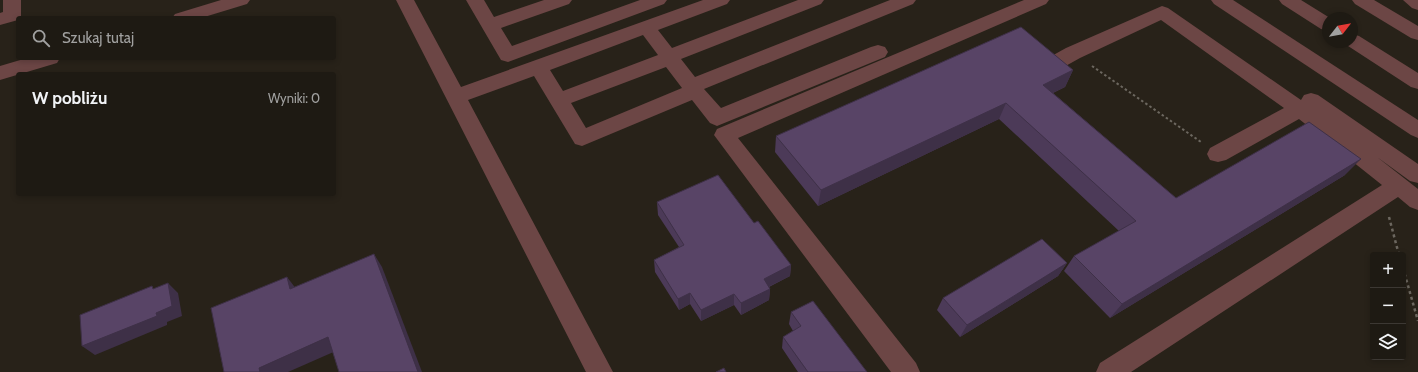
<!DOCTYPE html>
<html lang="pl">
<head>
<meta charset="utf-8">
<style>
	body { margin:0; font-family:Cabin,sans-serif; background:#2b2721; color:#f1f3f6 }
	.controls { position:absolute; right:12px; bottom:12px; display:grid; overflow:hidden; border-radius:4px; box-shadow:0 2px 6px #0003 }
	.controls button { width:36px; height:36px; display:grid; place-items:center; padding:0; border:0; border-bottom:1px solid #3c3833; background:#1e1a13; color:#f1f3f6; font:20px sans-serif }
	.compass { position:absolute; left:1322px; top:12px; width:36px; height:36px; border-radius:50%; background:#1e1a13; box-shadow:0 2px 6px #0003; rotate:59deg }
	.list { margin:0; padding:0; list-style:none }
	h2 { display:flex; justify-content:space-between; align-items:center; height:52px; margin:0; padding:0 16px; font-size:17px }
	h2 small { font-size:13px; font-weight:400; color:#a1a1a0 }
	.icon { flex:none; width:22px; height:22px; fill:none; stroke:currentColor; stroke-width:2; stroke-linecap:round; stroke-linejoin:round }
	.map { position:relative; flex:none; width:1418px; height:372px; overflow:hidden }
	.search { position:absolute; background:#1e1a13; box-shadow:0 2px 6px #0003; left:16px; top:16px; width:320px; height:44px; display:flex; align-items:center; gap:10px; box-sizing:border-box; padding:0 14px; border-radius:4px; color:#a1a1a0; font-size:15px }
	.panel { position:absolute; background:#1e1a13; box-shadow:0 2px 6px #0003; left:16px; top:72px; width:320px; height:124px; border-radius:4px }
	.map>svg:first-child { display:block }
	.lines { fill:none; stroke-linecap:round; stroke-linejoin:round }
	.path-far1 { stroke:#6c675f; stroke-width:2; stroke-dasharray:2.5 2.5; stroke-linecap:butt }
	.path { stroke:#6c675f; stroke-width:2.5; stroke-dasharray:3 3; stroke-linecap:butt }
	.minor { fill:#6c4645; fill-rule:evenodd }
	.wall { fill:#4c3a58 }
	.shaded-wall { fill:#3e3047 }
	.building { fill:#584466; stroke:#3e3047 }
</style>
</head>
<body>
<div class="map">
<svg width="1418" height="372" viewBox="0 0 1418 372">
	<rect width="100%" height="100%" fill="#282219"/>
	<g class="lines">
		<path class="path-far1" d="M1092,66L1201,142"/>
		<g class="path">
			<path d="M1389,217L1399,255"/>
			<path d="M1403,268L1418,321"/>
		</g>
		<g class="minor">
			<path d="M3,0H21V16L18,18V20L0,25V13L3,12Z"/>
			<path d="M221,0H250L247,4L201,18H172L175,14Z"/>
			<path d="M396,0H414L461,87L703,0H730L727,4L658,30L672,48L798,0H824L821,4L681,59L695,77L890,0H916L913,4L704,89L721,108L871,47L878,45L885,47L888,52L885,57L717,126L710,123L692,100L582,146L575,144L534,76L468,100L613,372H586ZM643,35L658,55L563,91L550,70ZM666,67L682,88L586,128L571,103Z"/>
			<path d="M466,0H484L494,17L544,0H572L569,4L501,28L512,46L640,0H667L664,4L508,62L501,60Z"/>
			<path d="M1024,0H1049L1046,4L738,138L916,363L920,372H891L714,135L717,129Z"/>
			<path d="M1211,0H1233L1418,120V138L1411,135L1214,4Z"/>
			<path d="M1279,0H1301L1330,18H1328V31L1321,29L1282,4Z"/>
			<path d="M1352,0H1374L1418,26V40L1411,38L1355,4Z"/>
			<path d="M1403,0H1418V10L1412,8Z"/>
			<path d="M1162,6L1168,8L1301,100L1304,95L1311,93L1318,95L1418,164V183L1410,181L1377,157L1418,189V210L1410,207L1398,197L1131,372H1096L1100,363L1382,185L1299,119L1226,160L1218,162L1210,160L1207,154L1210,148L1284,108L1161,20L1080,58L1062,68L1055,70L1048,68L1045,63L1048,58L1066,48Z"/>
			<path d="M1352,34L1359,36L1418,73V89L1411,87L1345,44L1344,42H1352Z"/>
			<path d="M27,58H60L57,63L0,80V66Z"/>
		</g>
	</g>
	<g class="wall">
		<path d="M1073,70L1065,87L1053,93L1176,198L1345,175L1110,318L1064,271L1074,256L1119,231L999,119L818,206L775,152L776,136Z"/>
		<path d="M657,202L754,223L791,265L790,276L769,287L770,289L769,300L741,315L734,305L701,321L690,304L679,310L655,272L654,260L679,247L658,215Z"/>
		<path d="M1067,263L1058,276L960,337L937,310L943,298Z"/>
		<path d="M791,312L867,372H798L782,348L783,337L793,331L789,324Z"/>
	</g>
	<g class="shaded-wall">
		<path d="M1073,70L1065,87L1036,101L1043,85Z"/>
		<path d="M1006,103L999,119L818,206L821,190Z"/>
		<path d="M1361,159L1345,175L1110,318L1122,304Z"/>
		<path d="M374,254L382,267L422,372H418Z"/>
		<path d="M1067,263L1058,276L960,337L967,325Z"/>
		<path d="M791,265L790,276L762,290L764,279Z"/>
		<path d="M287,277L297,290L290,289Z"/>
		<path d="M168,283L178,293L182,316L167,322V325L95,355L82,346L156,313Z"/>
		<path d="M770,289L769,300L741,315V303Z"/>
		<path d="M690,293V304L679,310L678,299Z"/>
		<path d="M734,294V305L701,321V310Z"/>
		<path d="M328,337L338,350L288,372H260L259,368Z"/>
	</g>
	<g class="building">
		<path d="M1021,27L1073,70L1043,85L1176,198L1309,122L1361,159L1122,304L1074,256L1136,221L1006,103L821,190L776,136Z"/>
		<path d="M718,175L754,223L758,221L791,265L764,279L770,289L741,303L734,294L701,310L690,293L678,299L654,260L684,245L657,202Z"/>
		<path d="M1042,239L1067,263L967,325L943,298Z"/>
		<path d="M374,254L418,372H339L328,337L259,368L260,372H224L211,308L287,277L290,289Z"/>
		<path d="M168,283L172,306L156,313L157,316L82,346L80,315L152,286L153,289Z"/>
		<path d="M813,301L867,372H808L783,337L801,326L791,312Z"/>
		<path d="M724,368L726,372H716Z"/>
	</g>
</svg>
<div class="controls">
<button>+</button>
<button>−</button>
<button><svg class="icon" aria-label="layers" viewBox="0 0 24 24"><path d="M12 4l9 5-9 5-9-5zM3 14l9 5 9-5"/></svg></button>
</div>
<svg class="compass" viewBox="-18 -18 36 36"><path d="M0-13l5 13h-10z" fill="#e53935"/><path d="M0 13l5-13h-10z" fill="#a1a1a0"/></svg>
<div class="search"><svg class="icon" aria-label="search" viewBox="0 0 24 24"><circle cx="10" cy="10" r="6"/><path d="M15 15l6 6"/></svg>Szukaj tutaj</div>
<section class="panel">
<h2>W pobliżu<small>Wyniki: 0</small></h2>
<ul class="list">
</ul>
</section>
</div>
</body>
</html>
